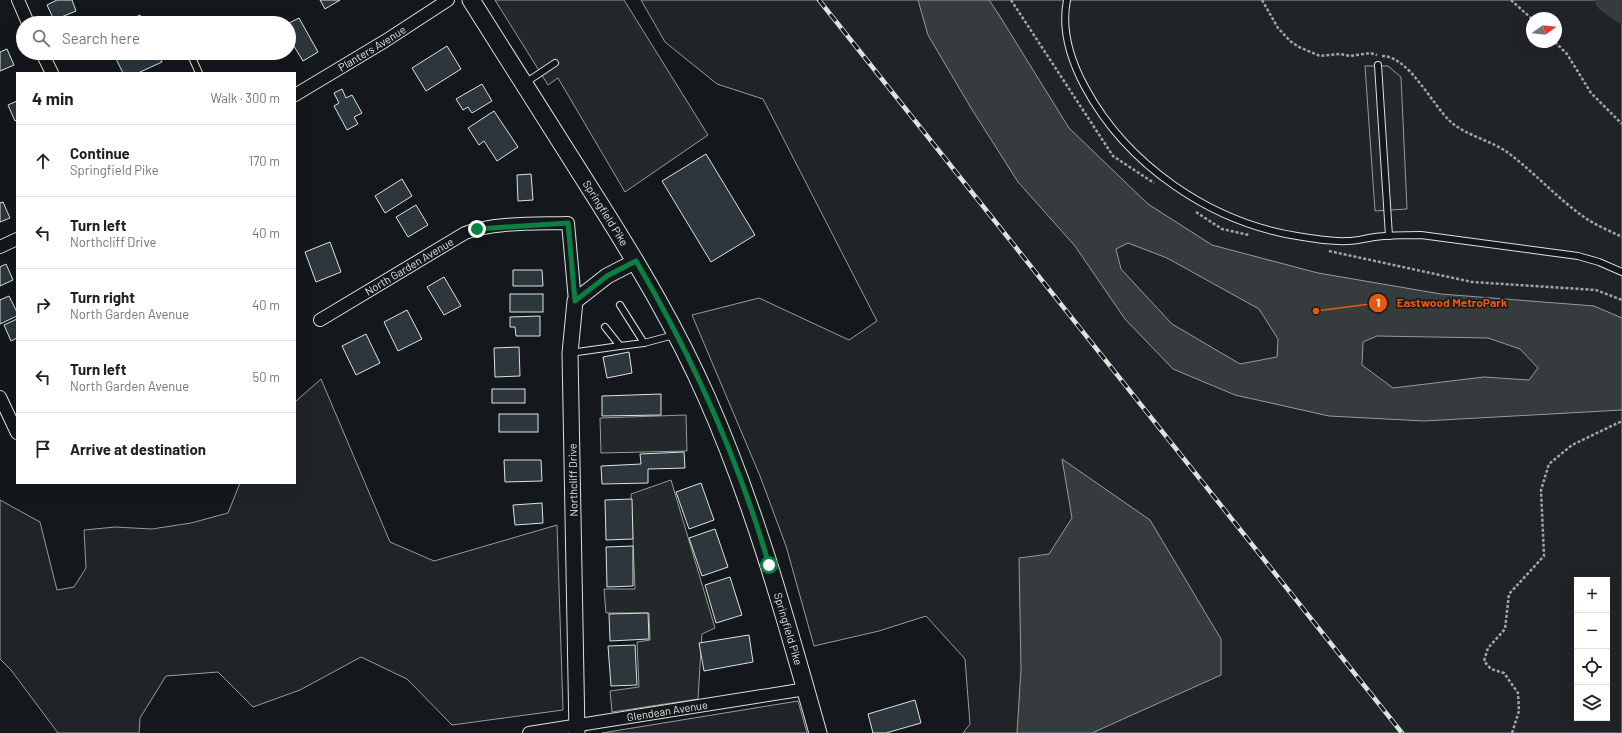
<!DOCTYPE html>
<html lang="en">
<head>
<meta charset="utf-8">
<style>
	body { margin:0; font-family:Barlow,sans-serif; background:#f2f2f2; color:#202124 }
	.controls { position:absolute; right:12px; bottom:12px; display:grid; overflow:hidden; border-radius:0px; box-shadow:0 4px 16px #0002 }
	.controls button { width:36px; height:36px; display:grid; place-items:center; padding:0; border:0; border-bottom:1px solid #e0e0e0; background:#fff; color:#202124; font:20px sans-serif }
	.compass { position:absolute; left:1526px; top:12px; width:36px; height:36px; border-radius:50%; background:#fff; box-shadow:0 4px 16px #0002; rotate:76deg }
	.stop { position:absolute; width:12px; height:12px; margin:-9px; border:3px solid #0b8043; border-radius:50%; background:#fff }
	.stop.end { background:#0b8043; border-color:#fff; box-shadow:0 1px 4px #0008 }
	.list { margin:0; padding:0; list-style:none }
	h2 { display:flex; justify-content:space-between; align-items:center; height:52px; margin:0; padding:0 16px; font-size:17px }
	h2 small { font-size:13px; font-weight:400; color:#757577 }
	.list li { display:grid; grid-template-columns:26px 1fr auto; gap:12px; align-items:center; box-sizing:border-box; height:72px; padding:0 16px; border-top:1px solid #e0e0e0 }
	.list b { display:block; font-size:15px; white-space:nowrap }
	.list p { margin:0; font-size:13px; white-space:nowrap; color:#757577 }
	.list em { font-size:13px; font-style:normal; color:#757577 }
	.icon { flex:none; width:22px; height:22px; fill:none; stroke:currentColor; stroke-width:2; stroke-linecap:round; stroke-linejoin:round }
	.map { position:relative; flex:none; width:1622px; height:733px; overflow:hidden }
	.search { position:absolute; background:#fff; box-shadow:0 4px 16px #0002; left:16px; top:16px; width:280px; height:44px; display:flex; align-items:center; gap:10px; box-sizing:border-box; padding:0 14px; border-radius:22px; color:#757577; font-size:15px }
	.panel { position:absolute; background:#fff; box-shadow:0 4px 16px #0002; left:16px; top:72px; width:280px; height:412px; border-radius:0px }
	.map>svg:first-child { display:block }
	.green { fill:#202428; stroke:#939e99; fill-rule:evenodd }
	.parking { fill:#24282b; stroke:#939e99 }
	.water { fill:#363b3e; stroke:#939e99; fill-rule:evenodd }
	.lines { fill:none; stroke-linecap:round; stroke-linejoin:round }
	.river { stroke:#363b3e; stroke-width:24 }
	.building { fill:#2c363c; stroke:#d8e6dc }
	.service-casing { stroke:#d8e6dc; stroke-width:8 }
	.minor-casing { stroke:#d8e6dc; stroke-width:14 }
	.tertiary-casing { stroke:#d8e6dc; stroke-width:17 }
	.secondary-casing { stroke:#d8e6dc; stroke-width:19 }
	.path { stroke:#9da8a2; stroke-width:2.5; stroke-dasharray:3 2; stroke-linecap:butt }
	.service { stroke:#14181c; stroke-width:6 }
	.minor { stroke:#14181c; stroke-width:12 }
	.tertiary { stroke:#14181c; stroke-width:15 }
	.secondary { stroke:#14181c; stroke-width:17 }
	.rail-casing { stroke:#d8e6dc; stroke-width:4.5 }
	.rail { stroke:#14181c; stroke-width:3; stroke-dasharray:9; stroke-linecap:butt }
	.route { stroke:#0b8043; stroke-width:5 }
	.labels { text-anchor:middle; stroke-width:3; stroke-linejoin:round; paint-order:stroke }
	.street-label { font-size:11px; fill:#d8e6dc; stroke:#14181c }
	.leader { fill:none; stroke:#e8590c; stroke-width:1.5 }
	.callout-dot { fill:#e8590c; stroke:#14181c; stroke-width:1.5 }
	.mark-label { font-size:12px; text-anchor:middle; font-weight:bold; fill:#fff }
	.callout-label { font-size:12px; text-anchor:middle; font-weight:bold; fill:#e8590c; stroke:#14181c; stroke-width:3; stroke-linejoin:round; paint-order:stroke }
</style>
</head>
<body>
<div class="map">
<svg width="1622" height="733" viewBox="0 0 1622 733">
	<rect width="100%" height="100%" fill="#14181c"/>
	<g class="green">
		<path d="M641,0H1622V733H963L970,724L965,659L926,616L879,631L814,646L786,546L760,476L692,315L759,298L849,340L877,321L763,99L717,84L665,42ZM1532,18H1556V42H1532ZM1577,580H1607V718H1577Z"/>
		<path d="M321,379L390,542L434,561L557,525L563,710L452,725L407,679L361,657L300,690L253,707L218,672L166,676L140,718L139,733H58L11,670L0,659V500L40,522L57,590L74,587L86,568L84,530L115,527L152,529L191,523L228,513L240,483H295V402Z"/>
		<path d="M798,701L807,733H602Z"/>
	</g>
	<g class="parking">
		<path d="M495,0H624L708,135L625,192L558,78L548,85Z"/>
		<path d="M1365,66H1388L1401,77L1407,209L1375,211Z"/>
		<path d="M686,415L687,451L601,453L600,418Z"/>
		<path d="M671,480L715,628L702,634L698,699L612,712L610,691L639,687L637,642L650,640L649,613H606L604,589H635L631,494Z"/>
	</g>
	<g class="water">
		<path d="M918,0H989L999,15L1069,128L1148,204L1212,245L1318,273L1441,294L1594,306L1622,318V410L1424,421L1329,416L1235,395L1173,369L1125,319L1075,246L1018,182L971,108L928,35ZM1128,243L1167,258L1259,309L1278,339L1277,357L1240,364L1172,324L1121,269L1116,249ZM1377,336L1488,338L1520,349L1538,368L1529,380L1484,377L1393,388L1362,365L1363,342Z"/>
		<path d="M1062,459L1150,520L1221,639V675L1092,733H1017L1021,669L1019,558L1049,554L1072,518Z"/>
	</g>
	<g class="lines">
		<path class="river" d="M1607,0L1622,11"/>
	</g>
	<g class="building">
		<path d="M57,0H72L76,11L54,20L47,5Z"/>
		<path d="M320,0H340L325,9Z"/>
		<path d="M140,15L144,23H124Z"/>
		<path d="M75,17L78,23H61Z"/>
		<path d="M299,18L318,52L303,61L289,38V23Z"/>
		<path d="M447,46L461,69L426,91L412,68Z"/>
		<path d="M7,49L14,65L0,71V52Z"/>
		<path d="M113,53H158L162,62L138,73H123Z"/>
		<path d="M482,84L492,101L472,113L468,107L463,110L456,99Z"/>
		<path d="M342,89L346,98L352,95L362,113L354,117L358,124L347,130L334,106L339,103L334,93Z"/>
		<path d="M17,101V120L15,121L8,105Z"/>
		<path d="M494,111L518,147L497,161L484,141L479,145L468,128Z"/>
		<path d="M706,154L755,235L711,262L662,181Z"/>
		<path d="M531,174L533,200L518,201L517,175Z"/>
		<path d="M402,179L412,196L385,213L375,196Z"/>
		<path d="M3,202L10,218L0,222V203Z"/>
		<path d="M416,205L428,225L408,237L396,217Z"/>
		<path d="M330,242L341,272L316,282L305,252Z"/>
		<path d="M6,264L13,280L0,286V267Z"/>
		<path d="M513,270H542L543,286H513Z"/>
		<path d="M444,277L461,306L444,315L427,287Z"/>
		<rect x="510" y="294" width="33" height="18"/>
		<path d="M9,296L17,312V316L0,324V300Z"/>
		<path d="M407,310L422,339L398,351L384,322Z"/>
		<path d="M540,316V336H516L515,327H510V317Z"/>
		<path d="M17,319V338L11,341L4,325Z"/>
		<path d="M366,334L380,363L356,375L342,346Z"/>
		<path d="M519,347L520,376L495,377L494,348Z"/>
		<path d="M629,352L632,373L607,378L603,357Z"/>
		<rect x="492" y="389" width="33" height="14"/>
		<path d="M661,394V415L602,416V396Z"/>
		<rect x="499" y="414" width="39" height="18"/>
		<path d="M684,452L685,468L648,469V483L602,484L601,466L641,464L640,454Z"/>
		<path d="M504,460H541L542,481L505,482Z"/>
		<path d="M701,483L714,520L689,529L676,492Z"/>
		<path d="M632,499L633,539L606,540L605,500Z"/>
		<path d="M542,503L543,523L515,525L513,505Z"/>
		<path d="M715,529L728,567L702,576L689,538Z"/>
		<path d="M633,546V586L607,587L606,547Z"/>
		<path d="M730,577L742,615L716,623L705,585Z"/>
		<path d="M648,613L649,639L610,641L609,614Z"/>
		<path d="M749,635L753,662L704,671L699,643Z"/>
		<path d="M635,645L637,685L611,686L608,646Z"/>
		<path d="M915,700L921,723L886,733H873L868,714Z"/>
	</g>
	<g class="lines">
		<g class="service-casing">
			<g id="service">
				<path d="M1067,0C1061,30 1071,61 1085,87C1127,165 1210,222 1297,236C1314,239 1331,242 1348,241C1357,241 1366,238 1375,237C1390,235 1405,235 1421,235L1578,256L1599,262L1622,272"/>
				<path d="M190,53L199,73"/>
				<path d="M1378,65L1389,236"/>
				<path d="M525,83L555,63"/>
				<path d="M620,305L644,343L674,335"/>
				<path d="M620,346L644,343"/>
				<path d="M570,353L620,346L605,327"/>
			</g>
		</g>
		<g class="minor-casing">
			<g id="minor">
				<path d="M18,0L28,23"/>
				<path d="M42,53L52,73"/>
				<path id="s1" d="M295,95L385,41L448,0"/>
				<path d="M0,247L17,239"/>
				<path id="s2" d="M320,320L465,233C494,222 536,224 568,223L575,301"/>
				<path d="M0,397L17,433"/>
				<path id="s3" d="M529,733L806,689"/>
			</g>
		</g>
		<g class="tertiary-casing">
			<path id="tertiary" d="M577,733L570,353L575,301L607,276L636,261"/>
		</g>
		<g class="secondary-casing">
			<g id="secondary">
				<path id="s4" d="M471,0C514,67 556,134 598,201C639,266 676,328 707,398C755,507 786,620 818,733"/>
			</g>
		</g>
		<g class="path">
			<path d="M1011,0L1113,156L1154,183"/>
			<path d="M1262,0L1278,28L1290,41L1299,47L1320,56L1340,54L1350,56L1370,53L1377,55"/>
			<path d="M1511,0L1532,19"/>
			<path d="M1555,42L1567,54L1591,93L1622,124"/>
			<path d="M1382,56C1409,56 1432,105 1451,122C1467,136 1490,140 1507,152C1534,172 1557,198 1584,217C1595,225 1610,231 1622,237"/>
			<path d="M1196,212L1222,229L1249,235"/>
			<path d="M1329,251L1472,282L1596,290L1622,300"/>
			<path d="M1512,733L1519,711L1518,693L1504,673L1491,669L1484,661L1488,648L1505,629L1509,594L1544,556L1541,490L1549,464L1572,445L1622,421"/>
		</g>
		<use href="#service" class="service"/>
		<use href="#minor" class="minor"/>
		<use href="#tertiary" class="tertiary"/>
		<use href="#secondary" class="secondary"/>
		<g class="rail-casing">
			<path id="rail" d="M819,0L1402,733"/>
		</g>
		<use href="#rail" class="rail"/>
	</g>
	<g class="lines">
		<path class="route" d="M477,229L568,223L575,301L607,276L636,261C692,356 738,458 769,565"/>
	</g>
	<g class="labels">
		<g class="street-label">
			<text dy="4" stroke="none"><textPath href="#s1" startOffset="90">Planters Avenue</textPath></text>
			<text dy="4" stroke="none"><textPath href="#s4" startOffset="252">Springfield Pike</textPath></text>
			<text dy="4" stroke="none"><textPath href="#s2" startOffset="104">North Garden Avenue</textPath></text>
			<text transform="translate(573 480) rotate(-91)" y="4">Northcliff Drive</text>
			<text dy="4" stroke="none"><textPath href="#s4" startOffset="708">Springfield Pike</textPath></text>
			<text dy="4" stroke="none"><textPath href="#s3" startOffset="140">Glendean Avenue</textPath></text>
		</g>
	</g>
	<path class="leader" d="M1316 311L1378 303"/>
	<g class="callout-dot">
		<circle cx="1316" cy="311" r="4"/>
		<circle cx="1378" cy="303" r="10"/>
	</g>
	<g class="mark-label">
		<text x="1378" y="307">1</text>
	</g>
	<g class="callout-label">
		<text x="1452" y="307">Eastwood MetroPark</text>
	</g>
</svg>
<div class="controls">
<button>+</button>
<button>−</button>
<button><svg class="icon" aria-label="locate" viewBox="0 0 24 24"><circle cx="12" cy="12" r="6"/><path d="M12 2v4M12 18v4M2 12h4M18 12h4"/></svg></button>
<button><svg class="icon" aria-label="layers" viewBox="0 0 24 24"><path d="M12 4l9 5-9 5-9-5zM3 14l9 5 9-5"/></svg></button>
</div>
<svg class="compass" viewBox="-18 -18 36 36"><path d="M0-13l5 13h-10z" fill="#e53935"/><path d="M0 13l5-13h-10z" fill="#757577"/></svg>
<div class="stop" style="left:769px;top:565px"></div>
<div class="stop end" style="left:477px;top:229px"></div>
<div class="search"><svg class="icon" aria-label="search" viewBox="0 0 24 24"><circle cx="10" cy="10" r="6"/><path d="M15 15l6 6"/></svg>Search here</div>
<section class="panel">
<h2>4 min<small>Walk · 300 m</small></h2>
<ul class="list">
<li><svg class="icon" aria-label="ahead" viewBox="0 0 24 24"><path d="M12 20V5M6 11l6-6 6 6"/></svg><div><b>Continue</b><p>Springfield Pike</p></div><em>170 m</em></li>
<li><svg class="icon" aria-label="left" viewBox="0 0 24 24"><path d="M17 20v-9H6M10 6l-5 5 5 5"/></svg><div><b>Turn left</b><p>Northcliff Drive</p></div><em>40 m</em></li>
<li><svg class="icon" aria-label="right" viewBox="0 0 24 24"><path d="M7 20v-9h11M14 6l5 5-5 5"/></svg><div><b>Turn right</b><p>North Garden Avenue</p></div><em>40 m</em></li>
<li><svg class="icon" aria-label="left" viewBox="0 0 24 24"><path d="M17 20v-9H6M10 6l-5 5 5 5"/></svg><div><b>Turn left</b><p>North Garden Avenue</p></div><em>50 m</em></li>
<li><svg class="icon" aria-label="arrive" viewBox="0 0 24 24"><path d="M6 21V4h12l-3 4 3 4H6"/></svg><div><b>Arrive at destination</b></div></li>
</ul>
</section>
</div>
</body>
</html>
